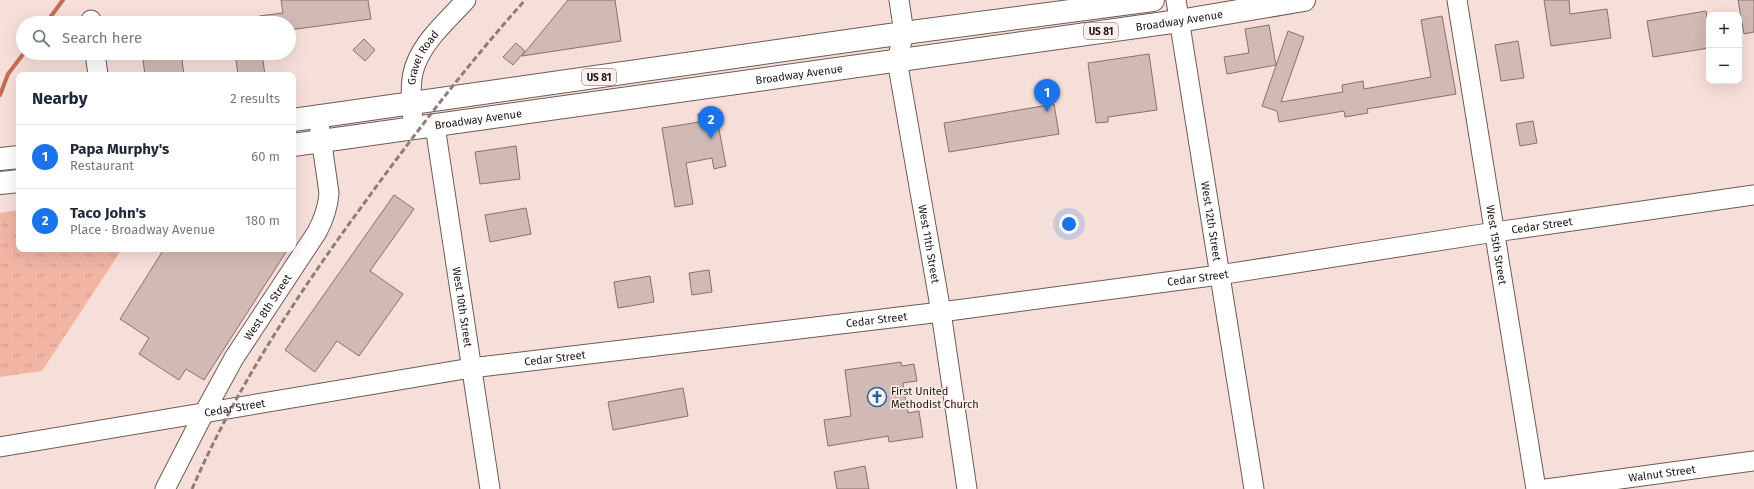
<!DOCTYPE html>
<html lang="en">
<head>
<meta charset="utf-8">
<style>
	body { margin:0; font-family:"Fira Sans",sans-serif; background:#f6f6f7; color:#1f2937 }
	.controls { position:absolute; right:12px; top:12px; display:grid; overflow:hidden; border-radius:8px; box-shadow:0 4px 16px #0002 }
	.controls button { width:36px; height:36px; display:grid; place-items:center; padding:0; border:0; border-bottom:1px solid #e0e1e3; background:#fff; color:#1f2937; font:20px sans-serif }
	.you { position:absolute; left:1069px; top:224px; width:14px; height:14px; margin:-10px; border:3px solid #fff; border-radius:50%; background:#1a73e8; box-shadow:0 0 0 6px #1a73e833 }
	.badge { display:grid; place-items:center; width:26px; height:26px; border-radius:50%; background:#1a73e8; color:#fff; font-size:13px; font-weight:700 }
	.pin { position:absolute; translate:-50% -33px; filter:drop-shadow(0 1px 2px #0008) }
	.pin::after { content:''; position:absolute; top:21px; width:14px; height:12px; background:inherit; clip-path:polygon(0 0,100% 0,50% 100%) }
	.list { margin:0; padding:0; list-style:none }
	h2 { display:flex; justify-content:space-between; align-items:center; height:52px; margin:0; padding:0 16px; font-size:17px }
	h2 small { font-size:13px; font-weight:400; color:#747a83 }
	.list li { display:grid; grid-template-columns:26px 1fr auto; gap:12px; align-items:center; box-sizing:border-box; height:64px; padding:0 16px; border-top:1px solid #e0e1e3 }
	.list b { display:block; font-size:15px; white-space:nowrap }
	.list p { margin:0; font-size:13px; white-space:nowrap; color:#747a83 }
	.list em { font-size:13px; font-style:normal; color:#747a83 }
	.icon { flex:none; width:22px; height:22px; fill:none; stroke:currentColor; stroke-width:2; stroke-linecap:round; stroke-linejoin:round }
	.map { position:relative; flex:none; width:1754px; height:489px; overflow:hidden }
	.search { position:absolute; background:#fff; box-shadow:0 4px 16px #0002; left:16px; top:16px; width:280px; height:44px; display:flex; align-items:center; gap:10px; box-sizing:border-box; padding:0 14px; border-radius:22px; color:#747a83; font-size:15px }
	.panel { position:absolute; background:#fff; box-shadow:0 4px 16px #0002; left:16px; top:72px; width:280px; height:180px; border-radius:8px }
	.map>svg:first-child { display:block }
	.grass { fill:url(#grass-tufts) }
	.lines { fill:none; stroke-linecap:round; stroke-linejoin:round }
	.stream { stroke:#c56d54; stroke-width:4 }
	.building { fill:#d1bab4; stroke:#85716b }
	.minor-casing { stroke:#6e5a54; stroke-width:21 }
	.highway-casing { stroke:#6e5a54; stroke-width:24 }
	.minor { stroke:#fff; stroke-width:19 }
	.highway { stroke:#fff; stroke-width:22 }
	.rail { stroke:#8e7d79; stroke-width:3; stroke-dasharray:6 3; stroke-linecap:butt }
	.labels { text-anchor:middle; stroke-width:3; stroke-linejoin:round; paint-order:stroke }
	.shield { fill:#fdefeb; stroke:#615754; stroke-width:1 }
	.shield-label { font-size:10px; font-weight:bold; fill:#1e1614 }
	.street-label { font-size:11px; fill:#1e1614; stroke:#fdefeb }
	.poi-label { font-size:11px; fill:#1e1614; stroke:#fdefeb; text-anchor:start }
</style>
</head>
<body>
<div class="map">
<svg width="1754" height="489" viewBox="0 0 1754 489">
	<defs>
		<pattern id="grass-tufts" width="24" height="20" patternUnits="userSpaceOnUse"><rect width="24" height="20" fill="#f2b5a4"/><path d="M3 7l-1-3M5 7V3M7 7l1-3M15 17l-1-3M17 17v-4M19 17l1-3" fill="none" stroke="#cf9b8c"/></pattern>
	</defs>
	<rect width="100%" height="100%" fill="#f7dfd9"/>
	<path class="grass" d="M19,210V249H122L42,371L0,377V213Z"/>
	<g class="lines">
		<g class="stream">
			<path d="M46,23L63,0"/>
			<path d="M0,95L8,74L24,53"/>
		</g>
	</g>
	<g class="building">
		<path d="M281,0H368L371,19L289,30V23H259V16L283,13Z"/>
		<path d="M568,0H615L621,41L522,56Z"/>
		<path d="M1544,0H1569L1570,14L1607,9L1611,38L1551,46Z"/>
		<path d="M1738,0H1754V32L1744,34Z"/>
		<path d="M1706,11L1709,32V48L1653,57L1647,21Z"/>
		<path d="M1442,16L1456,94L1367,109L1368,113L1345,117L1344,111L1279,122L1277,111L1262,106L1288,31L1304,37L1281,102L1343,92L1342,85L1363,81L1364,89L1431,77L1421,20Z"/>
		<path d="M1269,25L1276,65L1227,74L1224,57L1249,53L1245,29Z"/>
		<path d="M364,39L375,50L365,61L353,50Z"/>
		<path d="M1518,41L1524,78L1501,81L1495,45Z"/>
		<path d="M516,43L525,51L513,65L503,57Z"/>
		<path d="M160,53H181L184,75H145L143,60L161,57Z"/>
		<path d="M235,53H262L265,75H238Z"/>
		<path d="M1149,54L1157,110L1108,117V122L1096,123L1088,63Z"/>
		<path d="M1054,104L1059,134L949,152L944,123Z"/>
		<path d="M714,112L715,119H717L726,166L714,169L712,158L686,163L693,204L675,207L662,128L699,122L698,114Z"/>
		<path d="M1533,121L1537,143L1520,146L1516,124Z"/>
		<path d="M516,146L520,179L480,184L475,152Z"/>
		<path d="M394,195L414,209L370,271L403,294L359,356L337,341L315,372L285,350Z"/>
		<path d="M526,208L531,234L490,242L485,215Z"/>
		<path d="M164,249H288L204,380L186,369L179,380L139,354L149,338L120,319Z"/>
		<path d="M709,270L712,292L692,295L689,273Z"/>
		<path d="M650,276L654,302L618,308L614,282Z"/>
		<path d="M901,362L902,366L914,364L917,381L903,383L908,413L919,411L923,437L889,442L888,436L828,446L824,420L851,416L845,370Z"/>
		<path d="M683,388L688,416L613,430L608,402Z"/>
		<path d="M865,466L869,489H837L834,472Z"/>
	</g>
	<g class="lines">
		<g class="minor-casing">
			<g id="minor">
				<path id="s1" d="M899,0L904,33L897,60L941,312L967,489"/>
				<path id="s2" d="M1176,0L1254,489"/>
				<path id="s3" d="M1457,0L1536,489"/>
				<path d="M91,20V23"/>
				<path d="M95,53L98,75"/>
				<path id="s4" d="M435,126L490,489"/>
				<path id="s5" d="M413,128C413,108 408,85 415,66C424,40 448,20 466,0"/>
				<path id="s6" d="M0,447L471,368L941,312L1219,275L1495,232L1754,195"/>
				<path id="s7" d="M165,489L204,413L234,358L317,232C324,219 328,208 329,193L318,117"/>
				<path id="s8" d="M1546,489L1754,461"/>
			</g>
		</g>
		<g class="highway-casing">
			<g id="highway">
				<path d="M293,120L904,33L1153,0"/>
				<path id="s9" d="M293,145L1179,21L1304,0"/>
				<path d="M0,159L19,157"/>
				<path d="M0,183L19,181"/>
			</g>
		</g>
		<use href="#minor" class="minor"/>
		<use href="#highway" class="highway"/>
		<path class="rail" d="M192,489C237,386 299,292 365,202C416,132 468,64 525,0"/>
	</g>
	<defs>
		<g id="church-ring" transform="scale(1)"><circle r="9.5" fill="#fdefeb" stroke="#216499" stroke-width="1.5"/><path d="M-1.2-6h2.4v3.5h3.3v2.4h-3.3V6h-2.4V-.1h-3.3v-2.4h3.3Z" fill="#216499"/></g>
	</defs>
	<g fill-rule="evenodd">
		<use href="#church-ring" x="877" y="397"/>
	</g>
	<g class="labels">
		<g class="shield">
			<rect x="1084" y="23" width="34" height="16" rx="3"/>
			<rect x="582" y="69" width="34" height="16" rx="3"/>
		</g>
		<g class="shield-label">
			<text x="1101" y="35">US 81</text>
			<text x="599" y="81">US 81</text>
		</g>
		<g class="street-label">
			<text dy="4" stroke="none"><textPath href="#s9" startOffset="895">Broadway Avenue</textPath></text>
			<text dy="4" stroke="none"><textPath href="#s5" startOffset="73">Gravel Road</textPath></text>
			<text dy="4" stroke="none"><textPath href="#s9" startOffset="511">Broadway Avenue</textPath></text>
			<text dy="4" stroke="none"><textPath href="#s9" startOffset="187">Broadway Avenue</textPath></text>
			<text dy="4" stroke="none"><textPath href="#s2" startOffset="224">West 12th Street</textPath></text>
			<text dy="4" stroke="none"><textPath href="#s6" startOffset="1558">Cedar Street</textPath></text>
			<text dy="4" stroke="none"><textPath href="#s1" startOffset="248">West 11th Street</textPath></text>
			<text dy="4" stroke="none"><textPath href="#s3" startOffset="248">West 15th Street</textPath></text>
			<text dy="4" stroke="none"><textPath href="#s6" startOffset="1210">Cedar Street</textPath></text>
			<text dy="4" stroke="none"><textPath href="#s4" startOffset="183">West 10th Street</textPath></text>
			<text dy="4" stroke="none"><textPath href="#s7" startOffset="209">West 8th Street</textPath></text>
			<text dy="4" stroke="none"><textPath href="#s6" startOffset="886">Cedar Street</textPath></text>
			<text dy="4" stroke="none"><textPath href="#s6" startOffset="562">Cedar Street</textPath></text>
			<text dy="4" stroke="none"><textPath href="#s6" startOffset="238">Cedar Street</textPath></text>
			<text dy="4" stroke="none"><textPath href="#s8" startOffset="117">Walnut Street</textPath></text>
		</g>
		<g class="poi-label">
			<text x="891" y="395">First United<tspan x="891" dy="13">Methodist Church</tspan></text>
		</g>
	</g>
</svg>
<div class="controls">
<button>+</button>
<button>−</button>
</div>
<div class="you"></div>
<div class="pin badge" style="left:1047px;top:112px">1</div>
<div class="pin badge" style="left:711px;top:139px">2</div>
<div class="search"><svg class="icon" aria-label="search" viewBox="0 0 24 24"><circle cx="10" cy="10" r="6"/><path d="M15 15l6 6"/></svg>Search here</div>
<section class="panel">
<h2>Nearby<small>2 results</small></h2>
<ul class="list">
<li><span class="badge">1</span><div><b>Papa Murphy's</b><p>Restaurant</p></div><em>60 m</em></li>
<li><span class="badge">2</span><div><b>Taco John's</b><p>Place · Broadway Avenue</p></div><em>180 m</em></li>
</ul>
</section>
</div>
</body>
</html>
